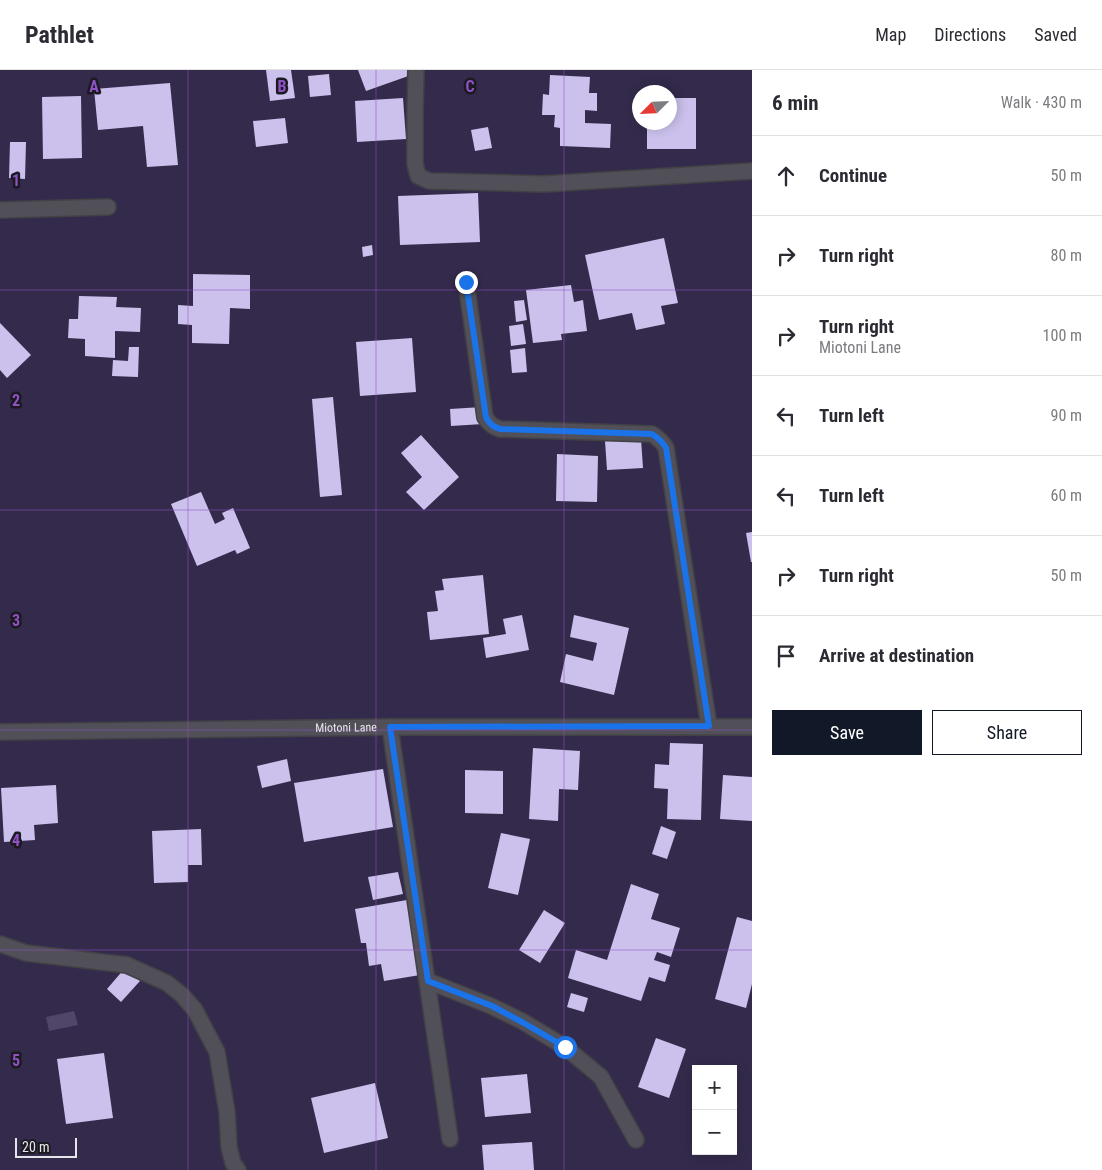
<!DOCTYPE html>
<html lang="en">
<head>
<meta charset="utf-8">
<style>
	body { margin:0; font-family:"Roboto Condensed",sans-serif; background:#f2f2f3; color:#2b2b33 }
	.controls { position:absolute; right:15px; bottom:15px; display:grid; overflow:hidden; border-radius:0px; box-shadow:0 2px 12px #0003 }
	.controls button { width:45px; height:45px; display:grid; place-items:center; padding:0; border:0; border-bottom:1px solid #e1e1e2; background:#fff; color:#2b2b33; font:25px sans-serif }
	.compass { position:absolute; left:632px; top:15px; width:45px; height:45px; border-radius:50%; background:#fff; box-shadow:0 2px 12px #0003; rotate:246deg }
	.scale { position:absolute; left:15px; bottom:12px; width:62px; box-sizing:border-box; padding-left:5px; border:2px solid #e5e5e9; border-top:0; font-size:14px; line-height:18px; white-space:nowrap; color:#e5e5e9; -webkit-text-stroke:4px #1c1a21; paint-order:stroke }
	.stop { position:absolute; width:15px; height:15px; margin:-11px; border:4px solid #1a73e8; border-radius:50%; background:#fff }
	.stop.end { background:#1a73e8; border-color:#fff; box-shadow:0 1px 5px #0008 }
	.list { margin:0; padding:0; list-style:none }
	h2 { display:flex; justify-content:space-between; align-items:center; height:65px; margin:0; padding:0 20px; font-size:21px }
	h2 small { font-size:16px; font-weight:400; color:#7c7c81 }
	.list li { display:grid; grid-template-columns:32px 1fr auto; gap:15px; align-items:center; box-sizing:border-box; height:80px; padding:0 20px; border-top:1px solid #e1e1e2 }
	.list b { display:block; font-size:19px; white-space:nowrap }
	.list p { margin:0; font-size:16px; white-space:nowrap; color:#7c7c81 }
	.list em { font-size:16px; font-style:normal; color:#7c7c81 }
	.actions { display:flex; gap:10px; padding:15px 20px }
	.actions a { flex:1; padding:11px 0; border:1px solid #111827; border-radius:0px; text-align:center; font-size:18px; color:#111827 }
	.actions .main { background:#111827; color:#fff }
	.icon { flex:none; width:28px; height:28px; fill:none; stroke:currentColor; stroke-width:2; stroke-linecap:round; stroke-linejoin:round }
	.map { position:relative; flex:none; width:752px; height:1100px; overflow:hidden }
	header { display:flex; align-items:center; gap:30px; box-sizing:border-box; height:70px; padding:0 25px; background:#fff; border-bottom:1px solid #e1e1e2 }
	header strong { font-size:24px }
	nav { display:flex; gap:28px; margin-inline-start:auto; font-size:18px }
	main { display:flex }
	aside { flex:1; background:#fff }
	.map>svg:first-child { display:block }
	.green { fill:#342b4c; fill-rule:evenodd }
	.water { fill:#4f466a }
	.building { fill:#cbc1ec }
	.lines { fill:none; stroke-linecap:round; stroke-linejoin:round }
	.street-casing { stroke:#424146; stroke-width:18 }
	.street { stroke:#514f57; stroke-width:15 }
	.route { stroke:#1a73e8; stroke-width:6 }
	.grid { fill:none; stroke:#9051c7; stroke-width:1; stroke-opacity:0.55 }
	.labels { text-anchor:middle; stroke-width:5; stroke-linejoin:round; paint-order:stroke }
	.street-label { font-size:12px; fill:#e5e5e9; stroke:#1c1a21 }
	.grid-label { font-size:16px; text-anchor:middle; font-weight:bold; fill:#9051c7; stroke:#1c1a21; stroke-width:5; stroke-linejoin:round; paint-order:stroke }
</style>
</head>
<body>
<header>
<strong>Pathlet</strong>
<nav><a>Map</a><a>Directions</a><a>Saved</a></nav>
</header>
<main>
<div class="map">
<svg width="752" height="1100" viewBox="0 0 752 1100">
	<rect width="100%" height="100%" fill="#25242a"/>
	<path class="green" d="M0,0H752V1100H0ZM640,22H670V52H640ZM696,999H733V1081H696Z"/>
	<path class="water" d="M74,941L78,955L49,961L46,947Z"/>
	<g class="building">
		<path d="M266,0H291L295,28L270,31Z"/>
		<path d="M358,0H413L414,4L366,21Z"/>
		<path d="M329,4L331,25L310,27L308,6Z"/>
		<path d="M550,5L590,7L589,23H597V41L585,40V53L611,54L610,78L560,76V58L554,57L555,45H542L543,24L549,25Z"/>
		<path d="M170,13L178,95L147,97L143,56L98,60L94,19Z"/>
		<path d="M81,26L82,88L43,89L42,27Z"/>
		<path d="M403,28L406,69L357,72L355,31Z"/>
		<path d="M670,28H696V79H647V52H670Z"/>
		<path d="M285,48L288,73L256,77L253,51Z"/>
		<path d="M488,57L492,78L475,81L471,60Z"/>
		<path d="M10,72H26L25,109L9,108Z"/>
		<path d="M478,123L480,172L400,175L398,126Z"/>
		<path d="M664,168L678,233L661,236L665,254L636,260L632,243L599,250L585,185Z"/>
		<path d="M372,175L373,185L363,187L362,177Z"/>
		<path d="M193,204L250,205V239L230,238L229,274L192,273V255L178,254V235L193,236Z"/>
		<path d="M571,215L574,232L583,230L587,261L561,264L562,270L533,273L526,220Z"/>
		<path d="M79,226L117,227L116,237L141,238L140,262L115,261V288L85,286V269L68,268L69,249H78Z"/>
		<path d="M524,230L527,250L516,252L514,231Z"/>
		<path d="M0,253L31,285L7,308L0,300Z"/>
		<path d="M523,254L526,274L511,276L509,256Z"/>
		<path d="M412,268L416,322L360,326L356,272Z"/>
		<path d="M129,277H139L138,307L112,306L113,290L128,291Z"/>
		<path d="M525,278L527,302L512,303L510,280Z"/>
		<path d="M333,327L342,425L320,427L312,329Z"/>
		<path d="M482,337L483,354L451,356L450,339Z"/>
		<path d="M421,365L459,407L424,440L406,422L422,407L401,383Z"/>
		<path d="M641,369L643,398L607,400L605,371Z"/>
		<path d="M557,384L598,386L597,432L556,431Z"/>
		<path d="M201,422L215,454L225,449L222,443L233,438L250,478L237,484L235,480L197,496L171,434Z"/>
		<path d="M752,462V492H751L746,463Z"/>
		<path d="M483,505L489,564L430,570L427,542L438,541L435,521L444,520L442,509Z"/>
		<path d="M522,545L529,580L486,588L483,568L506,564L503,549Z"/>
		<path d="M574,545L629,558L614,625L560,612L566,584L593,591L597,573L570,567Z"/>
		<path d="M670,673L703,674L701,750L667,749L668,719L654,718L655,694L669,695Z"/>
		<path d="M533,678L580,681L578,720L559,719L558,751L529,749Z"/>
		<path d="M287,689L291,711L262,718L257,696Z"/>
		<path d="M383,699L393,757L304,772L294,713Z"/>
		<path d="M465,700L503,701V744L465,743Z"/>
		<path d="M723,705L752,707V751L720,749Z"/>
		<path d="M56,715L58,753L34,755L35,770L4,772L1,718Z"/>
		<path d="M661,756L676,762L667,789L652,784Z"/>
		<path d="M201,759L202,795H188V812L154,813L152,761Z"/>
		<path d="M501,763L530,769L518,825L488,818Z"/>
		<path d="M398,802L403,824L373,830L368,807Z"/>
		<path d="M631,814L659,824L651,849L680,858L671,887L657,882L654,890L670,895L665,912L649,907L641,931L568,908L576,880L607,890Z"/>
		<path d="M407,830L420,905L384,911L381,894L369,896L366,873H361L355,839Z"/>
		<path d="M544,840L565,853L540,893L519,880Z"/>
		<path d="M737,847L752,851V914L746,938L715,929Z"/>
		<path d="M125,898L140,911L121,932L107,919Z"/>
		<path d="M571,923L588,928L584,942L567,937Z"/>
		<path d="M656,968L686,979L669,1028L638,1017Z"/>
		<path d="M104,983L113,1048L66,1054L57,989Z"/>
		<path d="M527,1004L531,1043L485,1047L481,1008Z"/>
		<path d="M375,1013L388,1068L324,1083L311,1028Z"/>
		<path d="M532,1072L534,1100H484L482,1075Z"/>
	</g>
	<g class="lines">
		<g class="street-casing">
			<g id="street">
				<path d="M416,0L415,44V94L418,106L429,111L544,114L752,101"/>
				<path d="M0,140L108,137"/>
				<path d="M466,212L485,347C489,354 493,357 500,359L652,364C658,368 662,371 666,378L709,656"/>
				<path d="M390,657L450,1069"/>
				<path id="s1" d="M0,662L390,657H752"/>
				<path d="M0,874L26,883L127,895L167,913L182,925L195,940L217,982L227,1042L229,1077L233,1093L238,1100"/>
				<path d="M428,911L491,936L522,951L565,977L601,1007L636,1070"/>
			</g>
		</g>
		<use href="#street" class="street"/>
	</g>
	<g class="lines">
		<path class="route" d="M466,212L486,347C489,354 493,357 500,359L652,364C658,368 662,371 666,378L709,656L390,657L428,911L492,936L522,952L565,977"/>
	</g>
	<path class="grid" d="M188,0V1100M376,0V1100M564,0V1100M0,220H752M0,440H752M0,660H752M0,880H752"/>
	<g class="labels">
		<g class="street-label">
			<text dy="4" stroke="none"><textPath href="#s1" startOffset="346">Miotoni Lane</textPath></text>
		</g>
	</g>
	<g class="grid-label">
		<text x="94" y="22">A</text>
		<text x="282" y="22">B</text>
		<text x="470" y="22">C</text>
		<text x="16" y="116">1</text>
		<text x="16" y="336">2</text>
		<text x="16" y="556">3</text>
		<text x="16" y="776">4</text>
		<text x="16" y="996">5</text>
	</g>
</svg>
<div class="controls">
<button>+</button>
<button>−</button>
</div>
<svg class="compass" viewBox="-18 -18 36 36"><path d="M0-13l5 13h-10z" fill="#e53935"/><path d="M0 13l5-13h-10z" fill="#7c7c81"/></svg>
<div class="scale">20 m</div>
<div class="stop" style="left:565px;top:977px"></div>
<div class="stop end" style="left:466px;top:212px"></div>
</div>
<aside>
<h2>6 min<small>Walk · 430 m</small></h2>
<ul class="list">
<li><svg class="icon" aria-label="ahead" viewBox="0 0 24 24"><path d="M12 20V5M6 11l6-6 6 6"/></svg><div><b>Continue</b></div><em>50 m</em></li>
<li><svg class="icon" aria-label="right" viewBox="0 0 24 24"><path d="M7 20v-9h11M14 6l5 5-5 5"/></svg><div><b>Turn right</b></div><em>80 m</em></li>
<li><svg class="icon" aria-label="right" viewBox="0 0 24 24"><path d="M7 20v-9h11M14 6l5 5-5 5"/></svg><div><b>Turn right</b><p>Miotoni Lane</p></div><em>100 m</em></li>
<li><svg class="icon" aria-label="left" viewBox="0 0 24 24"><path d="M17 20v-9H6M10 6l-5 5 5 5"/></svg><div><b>Turn left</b></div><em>90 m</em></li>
<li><svg class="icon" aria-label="left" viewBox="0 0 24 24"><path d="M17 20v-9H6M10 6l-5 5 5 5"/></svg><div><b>Turn left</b></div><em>60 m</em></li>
<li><svg class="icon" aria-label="right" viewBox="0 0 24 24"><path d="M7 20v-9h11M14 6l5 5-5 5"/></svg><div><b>Turn right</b></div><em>50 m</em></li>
<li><svg class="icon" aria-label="arrive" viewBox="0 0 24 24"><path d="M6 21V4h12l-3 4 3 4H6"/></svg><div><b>Arrive at destination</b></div></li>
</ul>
<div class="actions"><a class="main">Save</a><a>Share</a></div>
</aside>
</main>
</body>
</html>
